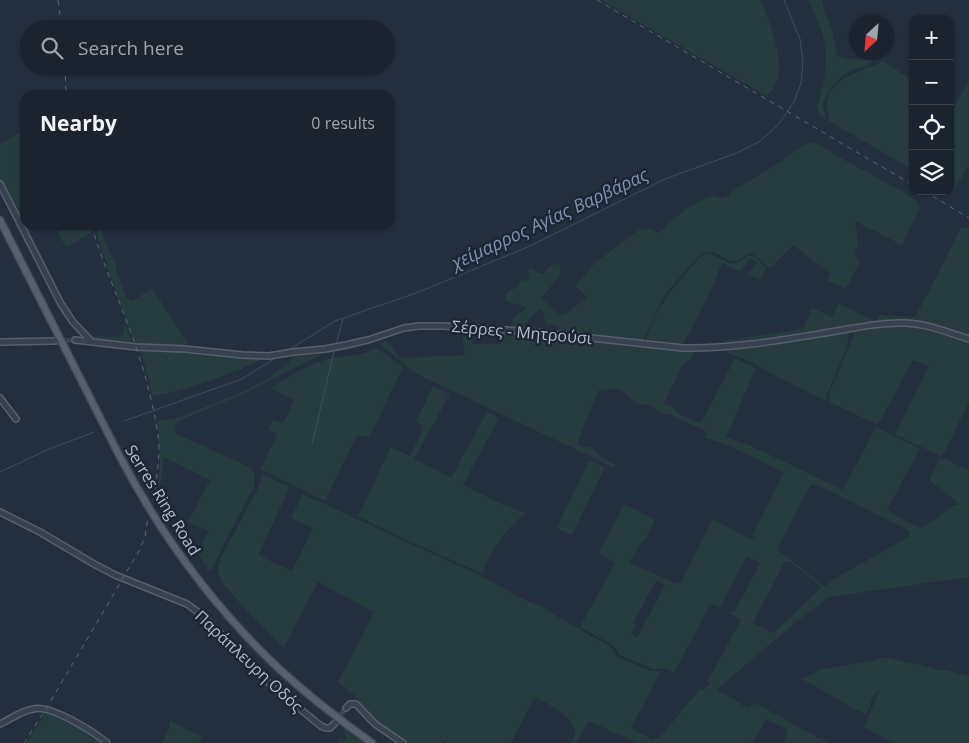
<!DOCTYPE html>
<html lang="en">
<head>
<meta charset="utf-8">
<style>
	body { margin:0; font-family:"Open Sans",sans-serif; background:#282f3a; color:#f1f3f6 }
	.controls { position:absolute; right:15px; top:15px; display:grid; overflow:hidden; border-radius:10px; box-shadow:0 1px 4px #0004 }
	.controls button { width:45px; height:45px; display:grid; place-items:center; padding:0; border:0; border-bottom:1px solid #39404a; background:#1b232e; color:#f1f3f6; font:25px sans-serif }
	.compass { position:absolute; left:849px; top:15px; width:45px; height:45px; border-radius:50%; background:#1b232e; box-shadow:0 1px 4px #0004; rotate:206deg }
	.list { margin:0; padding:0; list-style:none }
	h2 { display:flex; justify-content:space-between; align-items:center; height:65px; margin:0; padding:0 20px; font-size:21px }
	h2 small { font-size:16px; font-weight:400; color:#a0a4aa }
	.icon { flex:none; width:28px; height:28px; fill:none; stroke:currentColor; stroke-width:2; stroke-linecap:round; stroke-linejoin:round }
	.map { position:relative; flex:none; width:969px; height:743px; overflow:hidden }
	.search { position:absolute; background:#1b232e; box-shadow:0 1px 4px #0004; left:20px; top:20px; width:375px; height:55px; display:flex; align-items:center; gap:12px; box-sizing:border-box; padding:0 18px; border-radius:28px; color:#a0a4aa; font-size:19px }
	.panel { position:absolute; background:#1b232e; box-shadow:0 1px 4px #0004; left:20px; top:90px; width:375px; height:140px; border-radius:15px }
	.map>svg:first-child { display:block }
	.green { fill:#263c3f; fill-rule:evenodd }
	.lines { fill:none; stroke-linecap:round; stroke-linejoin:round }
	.stream { stroke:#394c67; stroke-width:1 }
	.minor-tunnel { stroke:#3a4453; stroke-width:5; stroke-dasharray:5 2.5; stroke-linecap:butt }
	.minor-casing { stroke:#565f6c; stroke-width:8 }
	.major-casing { stroke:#414a57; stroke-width:9 }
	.minor { stroke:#38414e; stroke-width:5 }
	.major { stroke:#56606e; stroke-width:6 }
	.rail { stroke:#5a6575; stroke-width:1; stroke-dasharray:5 5; stroke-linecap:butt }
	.labels { text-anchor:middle; stroke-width:5; stroke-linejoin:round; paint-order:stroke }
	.street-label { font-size:16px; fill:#b4bcc9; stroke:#1d2633 }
	.water-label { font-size:18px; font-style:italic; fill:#7c92b1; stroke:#1d2633 }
</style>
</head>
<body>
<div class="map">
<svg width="969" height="743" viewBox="0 0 969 743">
	<rect width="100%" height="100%" fill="#242f3e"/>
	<g class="green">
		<path d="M601,0H761C769,23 788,64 774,88C772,91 768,94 766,96Z"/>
		<path d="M808,0H822L826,16L832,30L837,55L844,59L874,60C868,66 861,67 853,70C836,77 829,89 822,105L826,119L820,115L817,108C825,84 829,57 822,32C818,21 813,10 808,0Z"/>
		<path d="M883,61L913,81V170L829,121C830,115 827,111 827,105C829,76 862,73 883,61Z"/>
		<path d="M969,81V165L952,193L949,191H950V105L954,107Z"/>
		<path d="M25,130V225H41L29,234L0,178V144Z"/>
		<path d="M810,143H817L839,157L907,194L916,201L920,208L902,245L855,221L858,242L855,255L859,263L846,289L827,280L831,274L793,245L771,267H768L753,253C745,253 742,260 735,261C719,262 716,242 698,257L665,294L643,340L640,342L596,335L560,332L558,327L546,323L544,317V313L540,310C530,315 529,319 525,328L511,327L514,317L526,309V307L512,303L505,300L506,294L518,286L522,280L526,281L529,278L528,272L529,268H532L538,273L544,274C548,267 550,264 559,264L561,270L560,275L541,299L550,306L560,315L566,314L587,297L575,286L595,263L637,231C646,228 650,228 658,233L663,230L669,223L686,209L705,198L713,196L720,198L726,197L735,189L782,161L805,144Z"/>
		<path d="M55,225H90L92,232L66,248Z"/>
		<path d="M961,228H967L969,229V337C939,328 909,315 877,322L879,315L915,317L934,282Z"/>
		<path d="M98,229L101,230L107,248L115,261L116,268L125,295L128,299L133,301L152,288L188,344L182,345H140L137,344L132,338L97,236Z"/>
		<path d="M708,253L730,263C740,264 742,258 750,255L757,258L766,269L760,280L747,274L757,263L751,258L740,271L722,263L714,283L683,345L646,340C648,327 664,300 673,289C677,283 682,279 686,274C692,266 698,256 708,253Z"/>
		<path d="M839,304L874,321L808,332L724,344L727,340L803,329L812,308L832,317Z"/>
		<path d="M125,324L132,343L98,340L90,336L121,337L124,332Z"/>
		<path d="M895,325H910L921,328L969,343V402L942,457L895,434L929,366L913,360L878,425L836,405L831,403L829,399L830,391L836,378L853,337L854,331Z"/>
		<path d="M436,327L485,331V332H472V344H501L504,335L493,334V331L693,350L694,355L682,366L664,403L672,406L679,414L696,422L701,423L735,358L756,368L726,437L751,446L843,490L876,427L921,450L918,452L887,510L915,526L920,528L924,527L953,506L960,504L929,480L939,460L945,459L969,470V577L829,597L794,624L717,689L747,708L755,703L828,743H820L818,741L816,743H783L788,730L767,719L763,723L759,734L751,743H639L588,721L577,743H571C573,740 575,735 575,732C576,718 547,704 537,697L532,702L511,743H448L443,740L440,743H408L379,725L372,718L354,695L338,682L374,612L318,582L284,648L239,602L222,582L219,576L218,569L221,558L259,486L262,474L290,487L258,555L292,571L313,528L291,518L303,494L461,567L474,572L527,601L545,608L561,619L611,647L616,656L650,671H661L631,728L652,740L657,738L662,735L700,689L703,690L711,682H707L741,620L740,619L730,613L735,611L760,563L747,556L720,608L715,605H710L674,673L665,669H654L622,656C617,653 616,647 611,644L580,627L615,563L599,552L624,504L655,520L645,540L640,544L630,562C645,571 661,576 677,584L681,582L712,519L755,541L756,539L752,535L784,473C760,461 730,444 705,438L707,432L671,415C663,415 659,411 653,407C648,404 642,405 637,404C633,402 631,399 628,396C619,387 609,388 598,391L577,444C581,448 585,447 590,447L602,458L615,465V468L419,375C410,370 404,363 396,357C391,352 385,349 380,344L386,341L388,344L391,345L399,358L465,355L462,331C453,331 443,329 434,329C422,329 396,331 385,337L386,338L379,341L380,339C397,328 417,328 436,327ZM811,484L821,487L908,530L910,532L909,537L835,578L825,586L822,585L789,558L777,550ZM785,561H789L816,582L821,588L791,617C783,622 780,629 772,633L753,623ZM656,581L665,585L637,638L631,635L636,626L633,623Z"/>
		<path d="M849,332C848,338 848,343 846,349L828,393L826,398L827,401L779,378L752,362L728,353L725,350L727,349Z"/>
		<path d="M357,345L348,349L323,354L272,379L248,392L178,421C175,426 174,429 177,434L247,466C257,473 255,476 254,487L221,549L213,568L210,571L197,553L209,531L188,522L210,480L164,457L160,486L158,484L160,465L158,421L181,417L242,392L264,381L284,367L290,361L292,356L327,352Z"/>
		<path d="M374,348L378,349L403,367L370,436L357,435L325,501L261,469L277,434L269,430L272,420L283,423L294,400L270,388C289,377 308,364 329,359C346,355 359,358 374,348Z"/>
		<path d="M141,351L192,352L268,357C231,374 193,388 153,396Z"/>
		<path d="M433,386L450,394L414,459L451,478L487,412L499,418L463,485L501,504L526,513C510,524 486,555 483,574L398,536L358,516L391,447L410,456L423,430L420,428L422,425L416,422Z"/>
		<path d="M589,460L605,467L572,535L557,528Z"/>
		<path d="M879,658H889L908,663H914L937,670H946L969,676V743H894L864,727L878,694L880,691L879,690L874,695L866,715L802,679L820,670L858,663L874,661Z"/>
		<path d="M46,712L69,724L77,727L99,743H26Z"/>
		<path d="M170,721L202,737L199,743H161L170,726L169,723Z"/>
		<path d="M344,728L364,743H339V740L346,739Z"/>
	</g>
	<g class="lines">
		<g class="stream">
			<path d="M336,345L343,319"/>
			<path d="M287,351L335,321L419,292L530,246L665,179L737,153L759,142L778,125L794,102L801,83L803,62L800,39L784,0"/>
			<path d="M124,421L242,379L277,357"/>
			<path d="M312,444L335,348"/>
			<path d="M0,472L47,450L94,432"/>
		</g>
		<g class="minor-tunnel">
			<path d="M58,341L75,340"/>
			<path d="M336,721L346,708"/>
		</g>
		<g class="minor-casing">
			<g id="minor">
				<path d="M0,184L61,304L73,322L91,341"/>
				<path d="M75,340L136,347L185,349L242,355L269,356L293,352L325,349L346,345L368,340L404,328L419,326H443L536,332L683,348C732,349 782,340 831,332C855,328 881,322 906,323C928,324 949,333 969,339"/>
				<path d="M0,342L55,341"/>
				<path d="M0,398L16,419"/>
				<path d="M0,512L40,532L94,564L115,575L187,604L202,615L273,687L321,726L326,728H330L335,723"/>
				<path d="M346,708L350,704H356L375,724L403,743"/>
				<path d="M0,724C11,719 21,711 33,709C50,704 94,732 107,743"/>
			</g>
		</g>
		<g class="major-casing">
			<path id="major" d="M0,220L118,453C158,530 209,601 271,661C302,691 337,718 372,743"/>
		</g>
		<use href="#minor" class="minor"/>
		<use href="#major" class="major"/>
		<g class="rail">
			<path d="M58,0L62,29"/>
			<path d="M597,0L913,185"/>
			<path d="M65,66L66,95"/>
			<path d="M924,191L969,218"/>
			<path d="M91,225C110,285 139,342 152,404C155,417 158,431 159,445C159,461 157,476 155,491"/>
			<path d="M24,743L46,709L139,551L145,537L148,517"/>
		</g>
	</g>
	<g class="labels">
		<g class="street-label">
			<text transform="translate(522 332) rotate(5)" y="6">Σέρρες - Μητρούσι</text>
			<text transform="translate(163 500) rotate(58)" y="6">Serres Ring Road</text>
			<text transform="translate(249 661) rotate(43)" y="6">Παράπλευρη Οδός</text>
		</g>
		<g class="water-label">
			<text transform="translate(550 219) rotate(-25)" y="6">χείμαρρος Αγίας Βαρβάρας</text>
		</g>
	</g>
</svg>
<div class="controls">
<button>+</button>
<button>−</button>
<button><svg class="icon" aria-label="locate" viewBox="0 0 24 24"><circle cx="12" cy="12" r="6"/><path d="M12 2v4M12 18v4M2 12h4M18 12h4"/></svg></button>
<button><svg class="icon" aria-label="layers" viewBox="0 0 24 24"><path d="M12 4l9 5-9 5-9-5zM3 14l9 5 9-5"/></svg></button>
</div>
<svg class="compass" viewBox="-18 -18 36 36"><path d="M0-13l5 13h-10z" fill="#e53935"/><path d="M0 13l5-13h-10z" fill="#a0a4aa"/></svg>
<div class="search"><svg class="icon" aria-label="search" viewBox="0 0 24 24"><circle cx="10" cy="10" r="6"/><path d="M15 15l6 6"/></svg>Search here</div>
<section class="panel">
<h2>Nearby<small>0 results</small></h2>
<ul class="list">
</ul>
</section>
</div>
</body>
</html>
